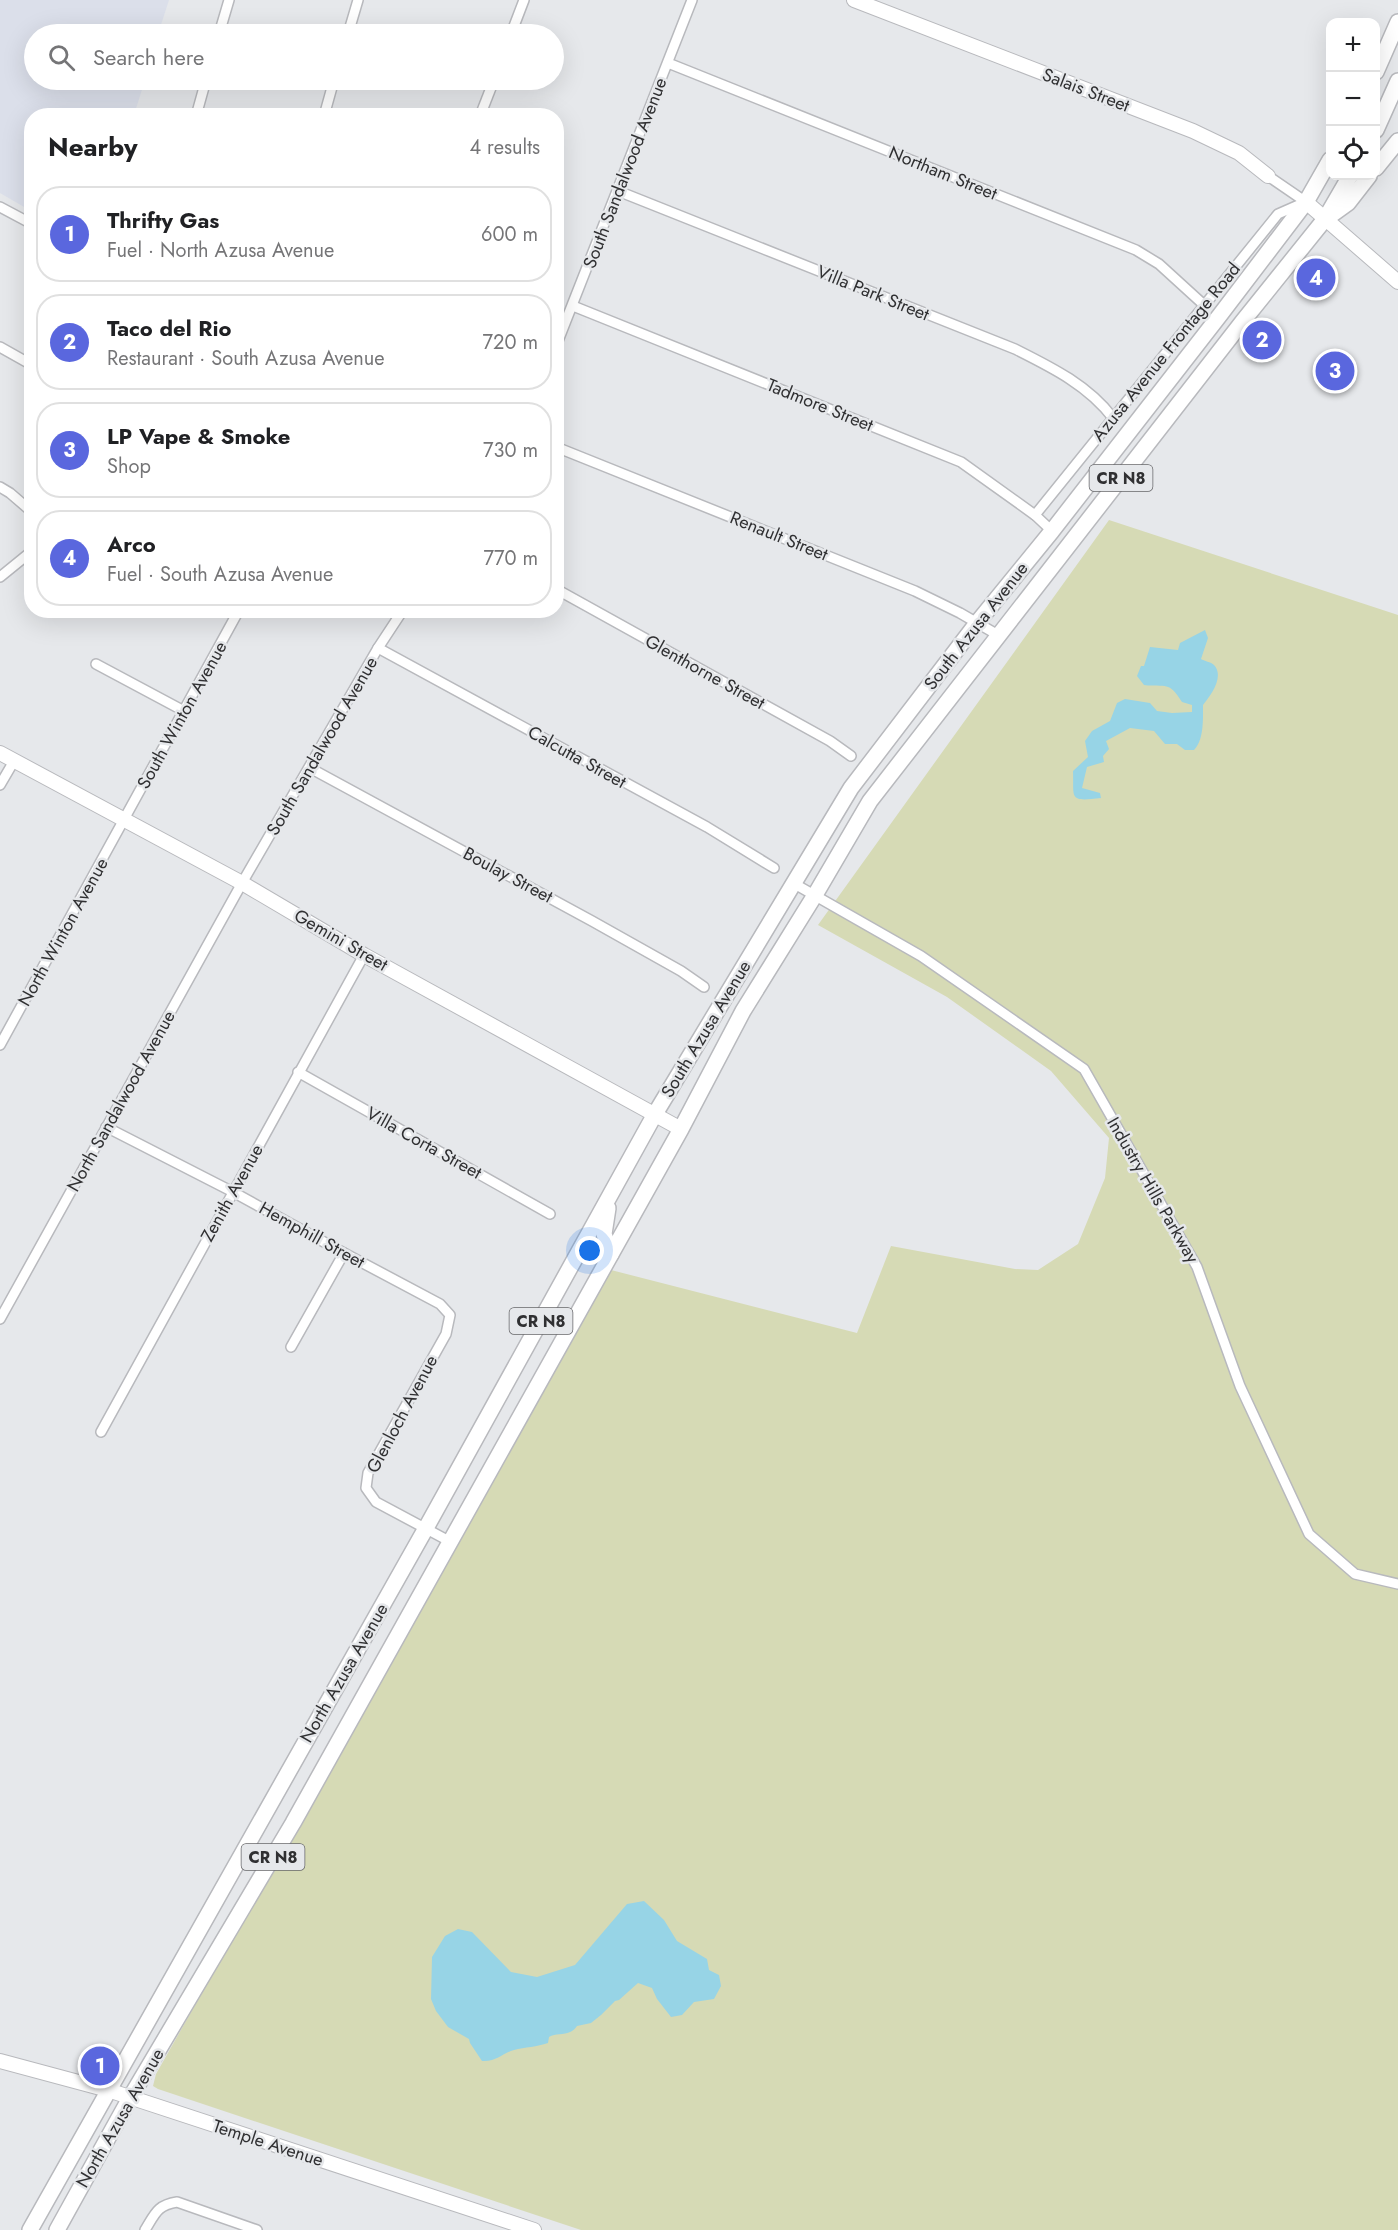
<!DOCTYPE html>
<html lang="en">
<head>
<meta charset="utf-8">
<style>
	body { margin:0; font-family:Jost,sans-serif; background:#f2f2f2; color:#202124 }
	.controls { position:absolute; right:18px; top:18px; display:grid; overflow:hidden; border-radius:12px; box-shadow:0 6px 24px #0002 }
	.controls button { width:54px; height:54px; display:grid; place-items:center; padding:0; border:0; border-bottom:2px solid #e0e0e0; background:#fff; color:#202124; font:30px sans-serif }
	.you { position:absolute; left:590px; top:1251px; width:21px; height:21px; margin:-15px; border:4px solid #fff; border-radius:50%; background:#1a73e8; box-shadow:0 0 0 9px #1a73e833 }
	.badge { display:grid; place-items:center; width:39px; height:39px; border-radius:50%; background:#5a67de; color:#fff; font-size:20px; font-weight:700 }
	.pin { position:absolute; translate:-50% -50%; border:3px solid #fff; box-shadow:0 2px 6px #0006 }
	.list { margin:0; padding:0; list-style:none }
	h2 { display:flex; justify-content:space-between; align-items:center; height:78px; margin:0; padding:0 24px; font-size:26px }
	h2 small { font-size:20px; font-weight:400; color:#757577 }
	.list li { display:grid; grid-template-columns:39px 1fr auto; gap:18px; align-items:center; box-sizing:border-box; height:96px; margin:0 12px 12px; padding:0 12px; border:2px solid #e0e0e0; border-radius:24px }
	.list b { display:block; font-size:22px; white-space:nowrap }
	.list p { margin:0; font-size:20px; white-space:nowrap; color:#757577 }
	.list em { font-size:20px; font-style:normal; color:#757577 }
	.icon { flex:none; width:33px; height:33px; fill:none; stroke:currentColor; stroke-width:2; stroke-linecap:round; stroke-linejoin:round }
	.map { position:relative; flex:none; width:1398px; height:2230px; overflow:hidden }
	.search { position:absolute; background:#fff; box-shadow:0 6px 24px #0002; left:24px; top:24px; width:540px; height:66px; display:flex; align-items:center; gap:15px; box-sizing:border-box; padding:0 21px; border-radius:33px; color:#757577; font-size:22px }
	.panel { position:absolute; background:#fff; box-shadow:0 6px 24px #0002; left:24px; top:108px; width:540px; height:510px; border-radius:24px }
	.map>svg:first-child { display:block }
	.built { fill:#dbdfea }
	.green { fill:#d6dab5 }
	.water { fill:#97d4e6 }
	.lines { fill:none; stroke-linecap:round; stroke-linejoin:round }
	.street-casing { stroke:#b8b9bd; stroke-width:12 }
	.secondary-casing { stroke:#b8b9bd; stroke-width:16 }
	.primary-casing { stroke:#b8b9bd; stroke-width:18 }
	.street { stroke:#fff; stroke-width:9 }
	.secondary { stroke:#fff; stroke-width:14 }
	.primary { stroke:#fff; stroke-width:15 }
	.labels { text-anchor:middle; stroke-width:5; stroke-linejoin:round; paint-order:stroke }
	.shield { fill:#e6e8eb; stroke:#67676a; stroke-width:1.5 }
	.shield-label { font-size:16px; font-weight:bold; fill:#303032 }
	.street-label { font-size:18px; fill:#303032; stroke:#e6e8eb }
</style>
</head>
<body>
<div class="map">
<svg width="1398" height="2230" viewBox="0 0 1398 2230">
	<rect width="100%" height="100%" fill="#e6e8eb"/>
	<path class="built" d="M0,0H169L158,34H34V80H145L134,115L32,116L31,211L0,193Z"/>
	<path class="green" d="M1109,520L1398,615V2230H581L158,2089L153,2086L156,2074L611,1270L857,1333L891,1246L1015,1269L1038,1270L1078,1244L1105,1178L1109,1138L1051,1071L947,997L818,925Z"/>
	<g class="water">
		<path d="M1205,630L1208,638L1201,659C1204,661 1211,662 1214,665C1225,677 1210,696 1203,705C1203,719 1204,740 1194,750H1185L1177,744H1165L1154,731L1130,728L1106,741L1109,749L1103,756L1104,762L1087,767L1082,788L1100,793L1101,798C1068,802 1074,799 1073,771L1088,757L1085,741L1092,731L1110,721L1117,703L1125,699L1150,703L1157,711L1172,713L1192,712V705L1182,702C1168,680 1167,688 1144,685L1137,676L1141,666H1144L1150,647L1178,650L1180,643Z"/>
		<path d="M644,1901L664,1920L677,1941L707,1959L709,1970L719,1975L721,1986L714,1999L694,2002L682,2015L671,2017L657,1999L652,1988L638,1983L619,2000L615,2001L601,2015L591,2023L577,2026C570,2037 558,2032 549,2037L548,2043C537,2047 525,2047 514,2050C502,2053 497,2062 482,2061L470,2043L469,2039L448,2027L436,2011L431,1999L432,1957L445,1936L458,1929L472,1932L511,1972L537,1977L575,1965L627,1904Z"/>
	</g>
	<g class="lines">
		<g class="street-casing">
			<g id="street">
				<path d="M219,34L229,0"/>
				<path d="M348,34L358,0"/>
				<path d="M511,34L524,0"/>
				<path d="M668,63L1136,250L1159,264L1204,305"/>
				<path d="M196,116L206,80"/>
				<path d="M324,116L334,80"/>
				<path d="M480,116L494,80"/>
				<path d="M1268,176L1306,202"/>
				<path d="M618,191L1015,349C1051,367 1088,385 1113,418"/>
				<path d="M0,207L32,224"/>
				<path d="M573,306L961,462L1035,515L1052,531"/>
				<path d="M556,346L692,0"/>
				<path d="M0,347L32,365"/>
				<path d="M556,447L915,591L960,613L998,635"/>
				<path d="M0,487L10,493L32,512"/>
				<path d="M1035,515L1278,214L1303,203"/>
				<path d="M0,577L32,551"/>
				<path d="M556,589L830,741L851,756"/>
				<path d="M378,648L707,827L774,868"/>
				<path d="M96,664L184,711"/>
				<path d="M310,768L592,921L681,971L704,987"/>
				<path d="M0,785L14,761"/>
				<path d="M793,883L921,956L1084,1069L1197,1267L1240,1386L1309,1534L1355,1574L1398,1584"/>
				<path d="M0,1045L239,610"/>
				<path d="M298,1072L550,1214"/>
				<path d="M106,1127L233,1192L344,1253L440,1304L450,1315L446,1334L368,1473L366,1488L376,1502L449,1541"/>
				<path d="M0,1319L242,883L378,648L403,610"/>
				<path d="M291,1347L344,1253"/>
				<path d="M101,1432L364,955"/>
				<path d="M145,2230C155,2214 157,2205 177,2202L257,2230"/>
			</g>
		</g>
		<g class="secondary-casing">
			<g id="secondary">
				<path d="M854,0L1193,131L1239,153L1268,176"/>
				<path d="M1306,202L1398,282"/>
				<path d="M0,753L242,883L364,955L681,1129"/>
				<path d="M0,2061L108,2090L534,2230"/>
			</g>
		</g>
		<g class="primary-casing">
			<g id="primary">
				<path d="M1376,72L1398,22"/>
				<path d="M1376,130L1398,81"/>
				<path d="M1376,168L1398,141"/>
				<path d="M1330,216L1348,203L1369,176"/>
				<path d="M608,1208L604,1234L611,1254"/>
				<path d="M30,2230L426,1528L655,1114L851,788L977,623L1052,531L1220,315L1306,202L1330,160"/>
				<path d="M57,2230L130,2098L293,1823L681,1129L743,1011L815,895L870,801L1243,321L1325,219L1350,176"/>
			</g>
		</g>
		<use href="#street" class="street"/>
		<use href="#secondary" class="secondary"/>
		<use href="#primary" class="primary"/>
	</g>
	<g class="labels">
		<g class="shield">
			<rect x="1089.5" y="465" width="63" height="26" rx="4.5"/>
			<rect x="509.5" y="1308" width="63" height="26" rx="4.5"/>
			<rect x="241.5" y="1844" width="63" height="26" rx="4.5"/>
		</g>
		<g class="shield-label">
			<text x="1121" y="484">CR N8</text>
			<text x="541" y="1327">CR N8</text>
			<text x="273" y="1863">CR N8</text>
		</g>
		<g class="street-label">
			<text transform="translate(1086 90) rotate(21)" y="6">Salais Street</text>
			<text transform="translate(625 173) rotate(-69)" y="6">South Sandalwood Avenue</text>
			<text transform="translate(943 173) rotate(22)" y="6">Northam Street</text>
			<text transform="translate(873 293) rotate(22)" y="6">Villa Park Street</text>
			<text transform="translate(1166 352) rotate(-51)" y="6">Azusa Avenue Frontage Road</text>
			<text transform="translate(820 405) rotate(22)" y="6">Tadmore Street</text>
			<text transform="translate(779 536) rotate(22)" y="6">Renault Street</text>
			<text transform="translate(976 626) rotate(-52)" y="6">South Azusa Avenue</text>
			<text transform="translate(705 672) rotate(29)" y="6">Glenthorne Street</text>
			<text transform="translate(182 715) rotate(-61)" y="6">South Winton Avenue</text>
			<text transform="translate(322 746) rotate(-60)" y="6">South Sandalwood Avenue</text>
			<text transform="translate(577 757) rotate(29)" y="6">Calcutta Street</text>
			<text transform="translate(508 875) rotate(28)" y="6">Boulay Street</text>
			<text transform="translate(63 932) rotate(-61)" y="6">North Winton Avenue</text>
			<text transform="translate(341 940) rotate(30)" y="6">Gemini Street</text>
			<text transform="translate(706 1029) rotate(-59)" y="6">South Azusa Avenue</text>
			<text transform="translate(121 1101) rotate(-61)" y="6">North Sandalwood Avenue</text>
			<text transform="translate(424 1143) rotate(29)" y="6">Villa Corta Street</text>
			<text transform="translate(1153 1190) rotate(60)" y="6">Industry Hills Parkway</text>
			<text transform="translate(232 1193) rotate(-61)" y="6">Zenith Avenue</text>
			<text transform="translate(312 1235) rotate(29)" y="6">Hemphill Street</text>
			<text transform="translate(402 1414) rotate(-62)" y="6">Glenloch Avenue</text>
			<text transform="translate(344 1673) rotate(-60)" y="6">North Azusa Avenue</text>
			<text transform="translate(120 2118) rotate(-60)" y="6">North Azusa Avenue</text>
			<text transform="translate(268 2143) rotate(18)" y="6">Temple Avenue</text>
		</g>
	</g>
</svg>
<div class="controls">
<button>+</button>
<button>−</button>
<button><svg class="icon" aria-label="locate" viewBox="0 0 24 24"><circle cx="12" cy="12" r="6"/><path d="M12 2v4M12 18v4M2 12h4M18 12h4"/></svg></button>
</div>
<div class="you"></div>
<div class="pin badge" style="left:100px;top:2066px">1</div>
<div class="pin badge" style="left:1262px;top:340px">2</div>
<div class="pin badge" style="left:1335px;top:371px">3</div>
<div class="pin badge" style="left:1316px;top:278px">4</div>
<div class="search"><svg class="icon" aria-label="search" viewBox="0 0 24 24"><circle cx="10" cy="10" r="6"/><path d="M15 15l6 6"/></svg>Search here</div>
<section class="panel">
<h2>Nearby<small>4 results</small></h2>
<ul class="list">
<li><span class="badge">1</span><div><b>Thrifty Gas</b><p>Fuel · North Azusa Avenue</p></div><em>600 m</em></li>
<li><span class="badge">2</span><div><b>Taco del Rio</b><p>Restaurant · South Azusa Avenue</p></div><em>720 m</em></li>
<li><span class="badge">3</span><div><b>LP Vape &amp; Smoke</b><p>Shop</p></div><em>730 m</em></li>
<li><span class="badge">4</span><div><b>Arco</b><p>Fuel · South Azusa Avenue</p></div><em>770 m</em></li>
</ul>
</section>
</div>
</body>
</html>
